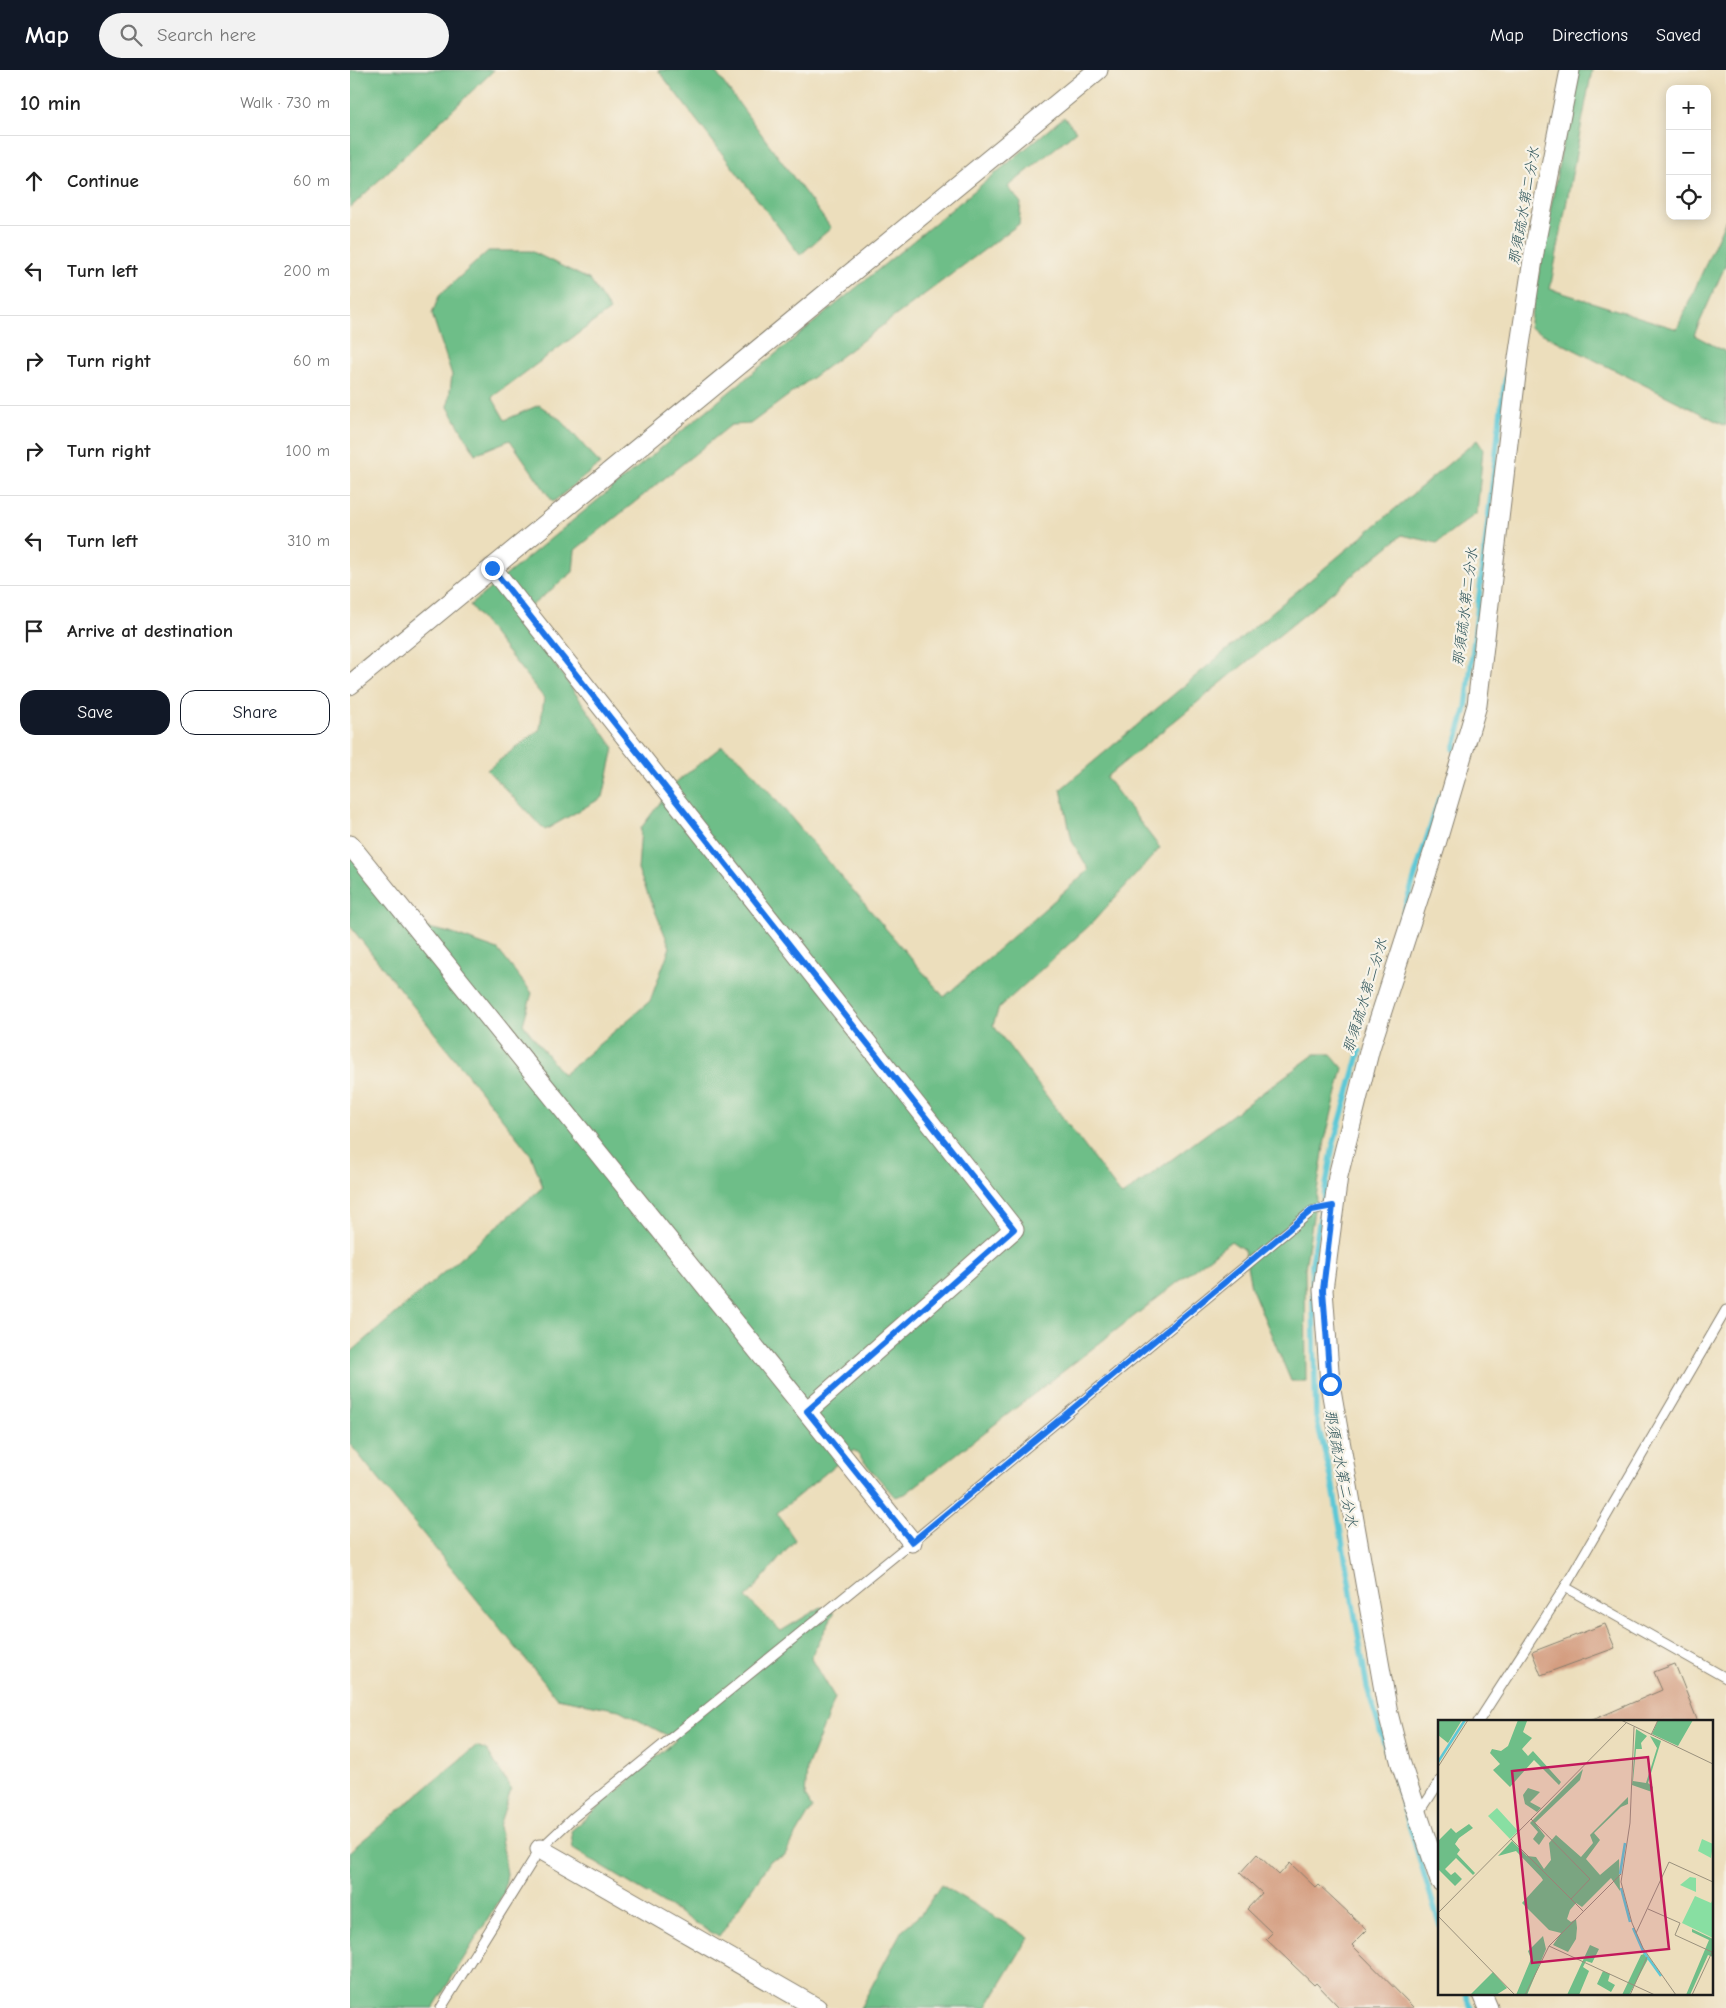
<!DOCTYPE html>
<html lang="en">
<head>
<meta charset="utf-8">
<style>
	body { margin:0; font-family:"Comic Neue","Klee One",sans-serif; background:#f2f2f2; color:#222 }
	.controls { position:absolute; right:15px; top:15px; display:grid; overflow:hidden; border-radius:10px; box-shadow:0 2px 12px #0003 }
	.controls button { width:45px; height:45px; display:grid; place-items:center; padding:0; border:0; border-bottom:1px solid #e0e0e0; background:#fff; color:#222; font:25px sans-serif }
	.stop { position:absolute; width:15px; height:15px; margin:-11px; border:4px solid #1a73e8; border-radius:50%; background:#fff }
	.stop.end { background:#1a73e8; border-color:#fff; box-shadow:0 1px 5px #0008 }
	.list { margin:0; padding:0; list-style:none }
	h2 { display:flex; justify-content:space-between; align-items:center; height:65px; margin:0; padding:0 20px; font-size:21px }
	h2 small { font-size:16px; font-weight:400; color:#767676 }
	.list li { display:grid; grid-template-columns:32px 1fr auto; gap:15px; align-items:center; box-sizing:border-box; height:90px; padding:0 20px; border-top:1px solid #e0e0e0 }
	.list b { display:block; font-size:19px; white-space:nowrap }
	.list em { font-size:16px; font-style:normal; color:#767676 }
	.actions { display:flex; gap:10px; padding:15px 20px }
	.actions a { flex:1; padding:11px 0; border:1px solid #111827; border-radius:15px; text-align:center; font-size:18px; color:#111827 }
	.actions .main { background:#111827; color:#fff }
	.icon { flex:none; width:28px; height:28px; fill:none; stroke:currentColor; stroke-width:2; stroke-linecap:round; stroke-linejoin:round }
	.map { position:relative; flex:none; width:1376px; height:1938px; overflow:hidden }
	header { display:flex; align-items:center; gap:30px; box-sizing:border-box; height:70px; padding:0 25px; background:#111827; color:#fff }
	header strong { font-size:24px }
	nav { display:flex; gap:28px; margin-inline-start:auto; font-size:18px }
	.search { width:350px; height:45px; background:#f2f2f2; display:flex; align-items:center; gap:12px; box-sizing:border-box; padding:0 18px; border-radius:28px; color:#767676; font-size:19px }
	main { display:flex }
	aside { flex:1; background:#fff }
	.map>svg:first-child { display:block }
	.forest { fill:#6ebe88; stroke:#456d52 }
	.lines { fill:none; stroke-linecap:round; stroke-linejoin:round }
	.stream { stroke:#5dc8d6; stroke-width:5.5 }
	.building { fill:#d49d80 }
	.service-casing { stroke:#847d6c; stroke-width:11 }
	.minor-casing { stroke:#847d6c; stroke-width:21 }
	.service { stroke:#fff; stroke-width:9 }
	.minor { stroke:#fff; stroke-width:19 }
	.route { stroke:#1a73e8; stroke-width:6 }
	.labels { text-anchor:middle; stroke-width:4.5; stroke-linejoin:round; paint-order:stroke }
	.water-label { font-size:15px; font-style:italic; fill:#33585d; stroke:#f7f3e8 }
	.inset-river { fill:none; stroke:#5dc8d6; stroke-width:2.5 }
	.inset-road { fill:none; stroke:#99907c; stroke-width:1 }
	.view { fill:#c2185b; fill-opacity:0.15; stroke:#c2185b; stroke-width:2.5 }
	.inset-edge { fill:none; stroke:#1c1c1c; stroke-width:2.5 }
</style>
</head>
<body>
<header>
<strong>Map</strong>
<div class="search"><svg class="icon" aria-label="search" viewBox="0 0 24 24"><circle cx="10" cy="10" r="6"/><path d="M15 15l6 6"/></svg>Search here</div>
<nav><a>Map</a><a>Directions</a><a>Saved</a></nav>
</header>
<main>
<aside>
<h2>10 min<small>Walk · 730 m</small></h2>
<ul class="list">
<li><svg class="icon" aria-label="ahead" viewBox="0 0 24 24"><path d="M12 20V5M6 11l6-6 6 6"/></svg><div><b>Continue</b></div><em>60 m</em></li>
<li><svg class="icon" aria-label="left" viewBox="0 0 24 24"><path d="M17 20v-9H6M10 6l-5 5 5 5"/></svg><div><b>Turn left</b></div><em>200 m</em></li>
<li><svg class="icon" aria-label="right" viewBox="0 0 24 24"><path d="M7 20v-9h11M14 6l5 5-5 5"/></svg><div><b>Turn right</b></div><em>60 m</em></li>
<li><svg class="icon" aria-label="right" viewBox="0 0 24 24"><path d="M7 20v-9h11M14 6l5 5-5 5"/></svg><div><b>Turn right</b></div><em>100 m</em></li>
<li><svg class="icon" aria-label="left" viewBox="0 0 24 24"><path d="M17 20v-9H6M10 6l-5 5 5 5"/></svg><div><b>Turn left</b></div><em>310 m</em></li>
<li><svg class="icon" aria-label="arrive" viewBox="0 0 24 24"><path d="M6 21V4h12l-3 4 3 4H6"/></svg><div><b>Arrive at destination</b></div></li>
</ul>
<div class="actions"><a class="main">Save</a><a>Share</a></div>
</aside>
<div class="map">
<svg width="1376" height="1938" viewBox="0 0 1376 1938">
	<rect width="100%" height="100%" fill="#f7f3e8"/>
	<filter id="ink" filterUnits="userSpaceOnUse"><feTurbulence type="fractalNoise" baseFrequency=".02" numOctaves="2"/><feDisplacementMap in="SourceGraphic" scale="10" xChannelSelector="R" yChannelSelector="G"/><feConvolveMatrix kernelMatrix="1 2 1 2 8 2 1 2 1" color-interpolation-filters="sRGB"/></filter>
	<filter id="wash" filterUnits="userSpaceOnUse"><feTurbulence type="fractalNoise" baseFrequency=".0096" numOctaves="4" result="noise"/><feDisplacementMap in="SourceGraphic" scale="20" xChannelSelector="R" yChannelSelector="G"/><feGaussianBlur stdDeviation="1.12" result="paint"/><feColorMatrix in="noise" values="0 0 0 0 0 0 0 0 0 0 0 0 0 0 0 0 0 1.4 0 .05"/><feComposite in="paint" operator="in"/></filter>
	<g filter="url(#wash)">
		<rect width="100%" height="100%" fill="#ecdebc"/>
		<g class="forest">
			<path d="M0,0H144L0,138Z"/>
			<path d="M308,0H364L481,158L450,185Z"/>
			<path d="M1226,0H1242L1200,219L1327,259L1376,149V194L1344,265L1376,282V356L1179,257Z"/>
			<path d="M714,47L726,61L658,117L671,133L669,154L400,354L381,355L225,480L223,502L170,545L264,678L253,727L195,760L137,700L190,659L194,628L120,535Z"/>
			<path d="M138,181H181L240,210L260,240L142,327L155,350L189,335L211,350L250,394L203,432L160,370L125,384L98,337L102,305L82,244L89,226Z"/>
			<path d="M1127,370L1133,379L1127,443L1087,473L1052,465L756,707L810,778L741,854L649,938L643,955L772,1126L965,984H981L993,998L975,1070L955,1198L956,1311H941L901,1217L894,1180L881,1171L555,1424L545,1427L504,1380L427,1443L445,1470L396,1528L431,1561L471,1537L484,1543L461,1587L485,1628L457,1698L455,1726L462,1738L434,1786L421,1790L369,1867L223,1779L221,1761L326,1670L269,1640L207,1628L0,1374V1283L193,1117L181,1085L0,856V786L74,857L100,863L148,880L182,923L173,954L213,1005L300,931L320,877L288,800L291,758L324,714L372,676L392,690L594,927L739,800L722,771L711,719Z"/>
			<path d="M126,1676L137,1680L161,1719L149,1756L157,1804L154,1823L83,1938H0V1781Z"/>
			<path d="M591,1815L679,1867L636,1938H510L552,1860L571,1844Z"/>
		</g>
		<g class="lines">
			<g class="stream">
				<path d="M1104,679L1116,638L1152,331L1160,282"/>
				<path d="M1036,898L1090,726"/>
				<path d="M1010,981L983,1076L962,1193L966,1347L982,1411L1017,1617L1090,1856"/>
				<path d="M1116,1924L1122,1938"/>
			</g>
		</g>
		<g id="blocks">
			<g class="building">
				<path d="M1255,1554L1265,1578L1191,1605L1182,1582Z"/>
				<path d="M1325,1594L1348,1652H1238L1312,1620L1304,1602Z"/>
				<path d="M907,1784L929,1805L940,1793L966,1818L969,1815L1017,1860L1002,1875L1064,1938H990L966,1913L964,1915L916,1869L922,1863L897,1839L912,1823L890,1803Z"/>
			</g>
		</g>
	</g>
	<g filter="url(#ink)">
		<use href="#blocks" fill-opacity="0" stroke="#847d6c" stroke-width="1"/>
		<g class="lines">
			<g class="service-casing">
				<g id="service">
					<path d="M1215,1517L1376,1608"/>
					<path d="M1128,1652L1215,1517L1376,1240"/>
					<path d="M1068,1745L1090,1711"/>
					<path d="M91,1938L190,1779L224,1747L562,1472L962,1141L983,1136"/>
				</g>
			</g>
			<g class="minor-casing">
				<g id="minor">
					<path d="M142,498L664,1159L457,1341"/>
					<path d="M0,615L748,0"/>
					<path d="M0,775L562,1472"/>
					<path d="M190,1779L467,1938"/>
					<path d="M1090,1811L1051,1694L1038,1643L980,1314L973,1220L988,1106L1020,978L1085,777L1127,635L1168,288L1186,170L1220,0"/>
					<path d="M1132,1924L1138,1938"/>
				</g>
			</g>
			<use href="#service" class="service"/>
			<use href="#minor" class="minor"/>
		</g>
	</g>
	<g class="lines" filter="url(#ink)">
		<path class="route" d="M142,498L664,1159L457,1341L562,1472L962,1140L983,1136L973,1220L980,1314"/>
	</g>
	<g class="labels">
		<g class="water-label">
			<text transform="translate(1174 136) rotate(-80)" y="5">那須疏水第二分水</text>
			<text transform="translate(1115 537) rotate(-83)" y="5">那須疏水第二分水</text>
			<text transform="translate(1015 926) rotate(-73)" y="5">那須疏水第二分水</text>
			<text transform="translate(991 1398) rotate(79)" y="5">那須疏水第二分水</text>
		</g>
	</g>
	<g transform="translate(1088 1650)">
		<rect width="275" height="275" fill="#ecdebc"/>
		<path d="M59,88L80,111L72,119L50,96ZM264,119L275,124L273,138L260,131ZM252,157L258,158V172L242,165ZM257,176L273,183L275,179V218L244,203Z" fill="#88dfa2"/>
		<path d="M0,0H24L10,23L0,15ZM80,0L89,1L85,12L94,18L84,29L90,36L95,31L123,62L121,65L96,40L72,67L55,50L62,44L52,33L54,29L63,31L70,26ZM220,0H255L240,26L214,14ZM198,9L209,16L203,23L204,29H198L195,61L208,63L219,28L212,16L223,21L210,63L215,67L214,72L194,65ZM145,49L142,60L97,103L107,116L101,125L95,119L100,112L92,103ZM90,68L102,72L92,82L103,88L99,92L87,84L85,75ZM190,77V84L183,87L156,113L162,120L148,139L162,155L181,139L182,171L173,158L144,187L138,183L132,190L129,199L133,202L138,199L139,208L138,219L130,232L115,225L123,213L111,210L84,183L105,160L103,157L78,131L60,136L74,121L89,136L98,137L106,149L113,140L111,123L118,115L143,137L155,123L152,115ZM31,104L35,108L21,118L17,124L22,130L19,134L37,153L35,155L18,138L7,149L13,155L17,152L24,159L17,166L0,149V121L13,108L18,113ZM254,209L275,219V237L270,235L252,275H248L271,220L254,212ZM105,216L108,229L89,275H78L93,239L90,231ZM152,225L161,229L154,243L148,241L145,247L151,251L141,275H129ZM206,234L210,239L191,275H184L203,235ZM165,251L172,254L170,261L177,265L173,272L159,264ZM55,252L69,268L58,275H32Z" fill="#6ebe88"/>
		<path class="inset-river" d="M0,42L27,0M182,154L187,123M183,168L192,202M195,208L205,231L223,256"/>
		<path class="inset-road" d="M183,0L275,44M196,7L192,103L183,162L194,203L205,228L238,275M213,15L220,0M0,47L30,0M93,99L152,159L133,179M73,119L145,191M210,189L242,203L237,215L274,232M0,193L188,3M0,196L77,275M198,213L231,142L275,162M111,226L217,275M87,275L111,226L183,154M192,275L209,237M254,275L275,230"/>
		<path class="view" d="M210,37L231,229L94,243L74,51Z"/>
		<rect width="275" height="275" class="inset-edge"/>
	</g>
</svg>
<div class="controls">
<button>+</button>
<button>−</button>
<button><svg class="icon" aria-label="locate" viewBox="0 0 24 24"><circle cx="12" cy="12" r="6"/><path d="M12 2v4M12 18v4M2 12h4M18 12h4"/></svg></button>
</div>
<div class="stop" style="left:980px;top:1314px"></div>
<div class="stop end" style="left:142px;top:498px"></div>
</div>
</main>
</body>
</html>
